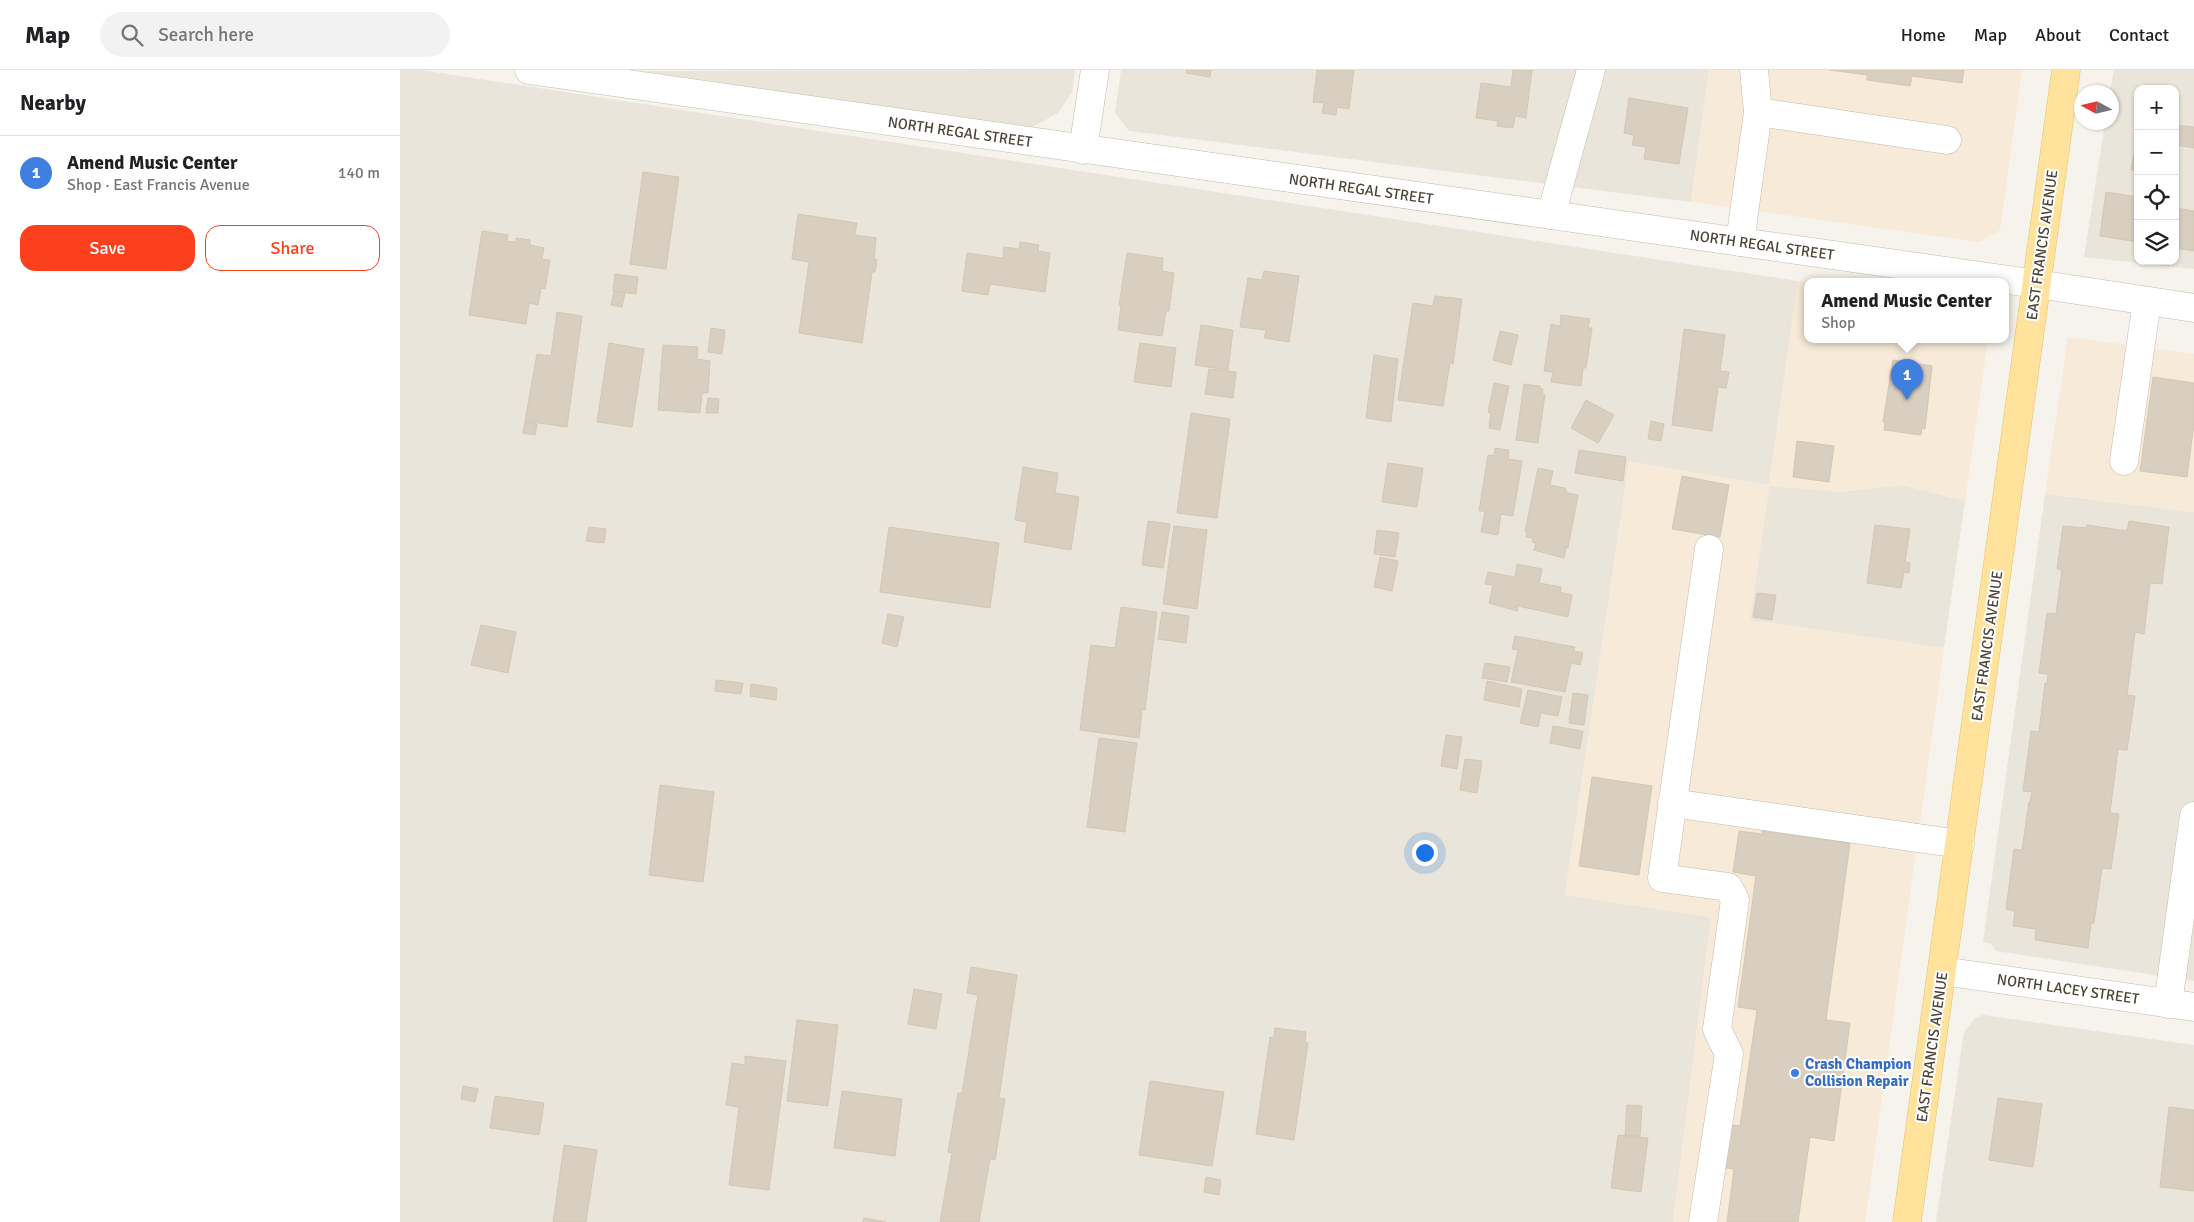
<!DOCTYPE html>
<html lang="en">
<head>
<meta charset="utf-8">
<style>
	body { margin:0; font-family:Signika,sans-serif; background:#f2f2f2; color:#202124 }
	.controls { position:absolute; right:15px; top:15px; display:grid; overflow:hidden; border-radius:10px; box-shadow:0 1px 4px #0004 }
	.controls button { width:45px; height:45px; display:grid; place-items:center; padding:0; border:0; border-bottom:1px solid #e0e0e0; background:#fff; color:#202124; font:25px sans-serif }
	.compass { position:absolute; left:1674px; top:15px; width:45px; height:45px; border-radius:50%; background:#fff; box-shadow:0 1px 4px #0004; rotate:278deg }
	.you { position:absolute; left:1024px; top:782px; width:18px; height:18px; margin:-12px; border:4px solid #fff; border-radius:50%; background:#1a73e8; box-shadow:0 0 0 8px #1a73e833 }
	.badge { display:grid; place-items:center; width:32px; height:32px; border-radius:50%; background:#fc3f1d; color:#fff; font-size:16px; font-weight:700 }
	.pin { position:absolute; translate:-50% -41px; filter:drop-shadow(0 1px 2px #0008) }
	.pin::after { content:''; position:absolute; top:26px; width:18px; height:15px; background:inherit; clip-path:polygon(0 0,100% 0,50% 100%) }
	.popup { position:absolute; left:1404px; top:208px; width:205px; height:65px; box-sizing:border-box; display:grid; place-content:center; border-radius:10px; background:#fff; filter:drop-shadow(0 1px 4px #0005); font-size:16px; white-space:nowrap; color:#757577 }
	.popup b { font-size:19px; color:#202124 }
	.popup::after { content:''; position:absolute; left:50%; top:100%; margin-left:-10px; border:10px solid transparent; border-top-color:#fff }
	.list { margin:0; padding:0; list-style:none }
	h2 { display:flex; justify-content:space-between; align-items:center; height:65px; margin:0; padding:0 20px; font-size:21px }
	h2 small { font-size:16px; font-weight:400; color:#757577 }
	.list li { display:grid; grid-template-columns:32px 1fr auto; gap:15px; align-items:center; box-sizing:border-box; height:75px; padding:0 20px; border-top:1px solid #e0e0e0 }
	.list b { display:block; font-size:19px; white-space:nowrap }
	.list p { margin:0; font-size:16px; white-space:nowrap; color:#757577 }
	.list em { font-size:16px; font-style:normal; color:#757577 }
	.actions { display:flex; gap:10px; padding:15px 20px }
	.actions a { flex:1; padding:11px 0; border:1px solid #fc3f1d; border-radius:15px; text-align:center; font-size:18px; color:#fc3f1d }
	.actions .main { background:#fc3f1d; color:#fff }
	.icon { flex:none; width:28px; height:28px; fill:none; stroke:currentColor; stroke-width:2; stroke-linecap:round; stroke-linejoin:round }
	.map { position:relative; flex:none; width:1794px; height:1152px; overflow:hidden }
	header { display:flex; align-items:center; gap:30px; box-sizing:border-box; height:70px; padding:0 25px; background:#fff; border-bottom:1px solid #e0e0e0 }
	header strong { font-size:24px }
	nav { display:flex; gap:28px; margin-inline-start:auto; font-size:18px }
	.search { width:350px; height:45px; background:#f2f2f2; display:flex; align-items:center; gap:12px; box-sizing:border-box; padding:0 18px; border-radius:28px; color:#757577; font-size:19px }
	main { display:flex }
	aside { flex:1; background:#fff }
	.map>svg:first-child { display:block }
	.residential { fill:#eae5da; fill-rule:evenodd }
	.commercial { fill:#f7ead8 }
	.building { fill:#d8cfc1; stroke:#d3c7b4 }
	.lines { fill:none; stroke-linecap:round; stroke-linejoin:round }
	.minor-casing { stroke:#c2bbae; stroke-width:29 }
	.major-casing { stroke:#e6c16a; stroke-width:29 }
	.minor { stroke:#fff; stroke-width:28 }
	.major { stroke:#ffe39c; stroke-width:28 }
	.shop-dot { fill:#3f7fe0; stroke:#fff; stroke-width:2 }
	.labels { text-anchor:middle; stroke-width:4; stroke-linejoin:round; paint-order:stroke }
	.street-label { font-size:15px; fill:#4b4439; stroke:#fff }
	.shop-label { font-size:15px; font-weight:bold; fill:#366cbe; stroke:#fff; text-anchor:start }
</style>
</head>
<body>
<header>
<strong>Map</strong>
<div class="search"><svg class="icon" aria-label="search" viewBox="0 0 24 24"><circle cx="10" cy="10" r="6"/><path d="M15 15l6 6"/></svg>Search here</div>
<nav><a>Home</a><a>Map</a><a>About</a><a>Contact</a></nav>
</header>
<main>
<aside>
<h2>Nearby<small></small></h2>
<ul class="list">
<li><span class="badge" style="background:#3f7fe0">1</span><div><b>Amend Music Center</b><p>Shop · East Francis Avenue</p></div><em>140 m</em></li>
</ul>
<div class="actions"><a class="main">Save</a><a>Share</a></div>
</aside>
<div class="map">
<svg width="1794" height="1152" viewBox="0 0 1794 1152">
	<rect width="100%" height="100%" fill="#f6f3ec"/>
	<g class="residential">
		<path d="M0,0H21L1398,211L1369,415L1440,422L1503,415L1565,431L1544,578L1350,550L1369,416L1229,392L1165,825L1311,847L1273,1152H0Z"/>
		<path d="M675,0L672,22L658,43L631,58L242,1Z"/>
		<path d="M721,0H1309L1291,132L729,61L715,43Z"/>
		<path d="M1714,0H1794V199L1684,187L1705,53L1712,52L1710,22ZM1738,19H1775V191H1738Z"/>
		<path d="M1645,424L1794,442V911L1596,881L1591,874L1583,872Z"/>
		<path d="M1583,945L1794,975V1152H1536L1564,962L1575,948Z"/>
	</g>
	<g class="commercial">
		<path d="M1309,0H1622L1600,160L1579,172L1291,132Z"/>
		<path d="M1398,211L1408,212V269H1588L1565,431L1503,415L1440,422L1369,416L1350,550L1544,578L1465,1152H1273L1311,847L1165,825L1229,391L1369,415Z"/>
		<path d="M1668,267L1794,284V442L1645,424Z"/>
	</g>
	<g class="building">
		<path d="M787,0H811L810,7L786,3Z"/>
		<path d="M917,0H954L949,39L937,37L936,45L922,43L924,33L913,32Z"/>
		<path d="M1113,0H1132L1126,48L1115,46L1113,58L1097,56L1098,51L1076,48L1081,13L1111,17Z"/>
		<path d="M1430,0H1564L1562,13L1512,6L1510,16L1467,10V5Z"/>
		<path d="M1229,28L1288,38L1279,94L1244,89L1246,77L1232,75L1234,65L1224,63Z"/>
		<path d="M1775,55L1794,57V78L1776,75L1775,80Z"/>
		<path d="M1738,75V101L1731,100L1734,83L1736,84Z"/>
		<path d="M243,102L279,107L266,199L230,194Z"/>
		<path d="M1706,122L1738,127V172L1700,166Z"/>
		<path d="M1775,138L1794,141V181L1775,178Z"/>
		<path d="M398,144L457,153L455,165L476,168L474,189L477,190L475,202H472L462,273L399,263L409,192L392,189Z"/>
		<path d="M82,161L108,165L107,171L116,172V168L130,170V175L144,178L142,189L150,190L145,219L141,218L138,235L129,233L126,254L69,245Z"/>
		<path d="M620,172L639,175L638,181L650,183L645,222L590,214L588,225L562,221L567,183L603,188L604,177L619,179Z"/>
		<path d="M727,183L763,188L762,201L774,203L769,241H766L762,266L718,260L721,235H719Z"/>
		<path d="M864,201L899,206L889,272L864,268L866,260L840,257L848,208L862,210Z"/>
		<path d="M215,204L238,207L236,224L213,221Z"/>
		<path d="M214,221L225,223L222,237L211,235Z"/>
		<path d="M1035,226L1062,229L1053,294L1050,293L1043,336L998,330L1013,233L1033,236Z"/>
		<path d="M157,242L182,246L167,357L125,351L137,284L151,286Z"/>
		<path d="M1161,245L1190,249L1188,258H1192L1186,298H1183L1181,316L1151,312L1153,302L1144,301L1151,254L1160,256Z"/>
		<path d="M801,255L833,260L828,300L795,295Z"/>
		<path d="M311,258L325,260L322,284L308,282Z"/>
		<path d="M1284,259L1325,265L1320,301L1329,302L1326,318L1318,317L1312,361L1272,355Z"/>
		<path d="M1100,261L1118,265L1111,295L1093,290Z"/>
		<path d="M209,273L244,279L232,357L197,352Z"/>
		<path d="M740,273L776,278L771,317L734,312Z"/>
		<path d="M263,275L298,277L297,289L310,291L308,323H302L300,343L258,340Z"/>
		<path d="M974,285L998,289L991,352L966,348Z"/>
		<path d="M1493,290L1532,296L1525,359L1522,358L1521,365L1484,360L1485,353L1483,352Z"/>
		<path d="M809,299L836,302L833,328L805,324Z"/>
		<path d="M1753,307L1794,313V354L1787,407L1740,401Z"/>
		<path d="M1094,313L1109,316L1100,360L1089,358L1091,343L1088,342Z"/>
		<path d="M1124,314L1140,316V319H1143L1142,324H1145L1138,373L1116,370Z"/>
		<path d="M308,328L319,329L318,343H306Z"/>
		<path d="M1186,330L1214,345L1198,373L1171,358Z"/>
		<path d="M791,343L830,349L817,448L777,443Z"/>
		<path d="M1251,351L1264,354L1261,371L1248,369Z"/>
		<path d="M125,352L137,354L135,365L123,363Z"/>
		<path d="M1397,371L1434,376L1429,412L1393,407Z"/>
		<path d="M1095,378L1109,380L1108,389L1122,391L1113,446L1101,444L1098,465L1081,462L1085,441H1079L1088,385L1094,386Z"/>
		<path d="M1179,380L1226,387L1223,411L1175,403Z"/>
		<path d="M988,393L1023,398L1017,437L982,432Z"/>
		<path d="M623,397L658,403L655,423L679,427L671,480L624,472L627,452L615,450Z"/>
		<path d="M1138,398L1153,401L1150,415L1165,418L1167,423L1178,425L1168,478L1166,477L1164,488L1134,480L1136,473L1132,472L1133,468L1126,467L1127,462H1125Z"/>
		<path d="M1282,406L1329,415L1320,467L1272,459Z"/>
		<path d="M748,451L770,454L763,498L742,495Z"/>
		<path d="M1729,451L1769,457L1762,514L1750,513L1744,564L1735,562L1727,625L1735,626L1727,680L1718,679L1710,743L1719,744L1711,799L1702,798L1694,853H1691L1688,878L1635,870L1636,859L1613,856L1615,841L1606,839L1614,779L1622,780L1629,732H1630L1632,722L1623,721L1631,661L1639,662L1645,613L1647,614L1648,604L1639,603L1647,543L1656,544L1662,500L1657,499L1663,456L1686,458L1687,455L1727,461Z"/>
		<path d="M1475,455L1510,459L1505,492L1510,493L1509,503L1504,502L1501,518L1467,513Z"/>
		<path d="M774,456L807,460L797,539L763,534Z"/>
		<path d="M189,457L206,459L204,473L186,471Z"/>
		<path d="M489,457L599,473L590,538L480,522Z"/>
		<path d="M977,460L999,463L995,487L974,484Z"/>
		<path d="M980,487L998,491L992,521L974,517Z"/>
		<path d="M1117,494L1142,499L1139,513L1161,517L1160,522L1172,525L1168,547L1118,536L1117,541L1089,533L1093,515L1085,514L1088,502L1115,507Z"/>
		<path d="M1357,523L1376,525L1372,550L1353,547Z"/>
		<path d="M721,537L757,542L745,640H742L739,668L680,660L691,575L715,578Z"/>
		<path d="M762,542L789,546L786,573L758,569Z"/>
		<path d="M488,544L504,547L497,577L482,573Z"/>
		<path d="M81,555L116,562L108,603L71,595Z"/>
		<path d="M1115,566L1175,577L1174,581L1183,583L1180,595L1171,593L1165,622L1111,612L1118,580L1112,579Z"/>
		<path d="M1085,593L1110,597L1107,612L1082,608Z"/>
		<path d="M316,610L343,613L341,624L315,621Z"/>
		<path d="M1087,611L1122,619L1119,637L1084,630Z"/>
		<path d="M351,614L377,618L376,630L350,626Z"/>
		<path d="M1128,620L1162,627L1158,646L1141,643L1138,657L1120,653Z"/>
		<path d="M1173,623L1188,625L1184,655L1169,653Z"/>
		<path d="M1153,656L1183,661L1180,679L1150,673Z"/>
		<path d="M1046,665L1062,667L1057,699L1041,696Z"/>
		<path d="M699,668L737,673L725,762L687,757Z"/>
		<path d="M1065,689L1082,691L1077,723L1060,720Z"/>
		<path d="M1192,707L1252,716L1239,805L1179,796Z"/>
		<path d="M260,715L314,722L303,812L249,805Z"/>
		<path d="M1339,761L1362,764V761L1450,773L1426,950L1450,953L1434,1071L1410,1067L1398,1152H1327L1334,1099L1319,1097L1325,1054L1340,1056L1357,940L1338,937L1356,806L1333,802Z"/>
		<path d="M571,897L617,905L599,1028L605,1029L595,1090L590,1089L579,1152H540L552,1083L548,1082L558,1023H562L578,925L567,923Z"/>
		<path d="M514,919L542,924L536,959L508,954Z"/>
		<path d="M397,950L438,955L428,1036L387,1031Z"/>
		<path d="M875,958L906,962L905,972L908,973L894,1070L856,1064L870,967L874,968Z"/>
		<path d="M345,986L386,991L369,1120L329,1115L339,1037L326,1035L332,993L345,995Z"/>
		<path d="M750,1011L824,1022L812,1096L739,1085Z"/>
		<path d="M63,1016L78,1019L75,1032L61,1029Z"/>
		<path d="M442,1021L502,1029L495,1086L434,1078Z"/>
		<path d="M95,1026L144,1033L139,1065L90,1058Z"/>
		<path d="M1598,1028L1642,1034L1633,1097L1589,1090Z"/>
		<path d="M1227,1035L1242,1036L1240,1066L1225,1065Z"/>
		<path d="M1769,1037L1794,1040V1121L1760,1117Z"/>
		<path d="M1218,1065L1248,1068L1241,1122L1211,1118Z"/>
		<path d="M164,1075L197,1080L186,1152H153Z"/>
		<path d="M806,1107L821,1110L819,1125L804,1122Z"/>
		<path d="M464,1148L486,1152H463Z"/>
	</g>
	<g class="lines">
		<g class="minor-casing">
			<g id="minor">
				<path d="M129,0L1637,214L1794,238"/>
				<path d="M1358,42L1547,70"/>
				<path d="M683,80L695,0"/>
				<path d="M1151,145L1191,0"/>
				<path d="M1340,172L1358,42L1354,0"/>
				<path d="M1724,391L1747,231"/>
				<path d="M1272,733L1560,774"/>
				<path d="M1542,901L1794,937"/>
				<path d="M1768,934L1794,746"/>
				<path d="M1303,1152L1329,984L1317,959L1335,830L1328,817L1262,808L1309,479"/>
			</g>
		</g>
		<g class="major-casing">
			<path id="major" d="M1507,1152L1666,0"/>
		</g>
		<use href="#minor" class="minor"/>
		<use href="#major" class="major"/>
	</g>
	<circle class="shop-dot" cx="1395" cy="1003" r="5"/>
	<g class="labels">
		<g class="street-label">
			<text transform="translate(560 62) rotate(8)" y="5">NORTH REGAL STREET</text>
			<text transform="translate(961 119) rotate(8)" y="5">NORTH REGAL STREET</text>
			<text transform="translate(1362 175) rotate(8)" y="5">NORTH REGAL STREET</text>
			<text transform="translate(1642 175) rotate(-82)" y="5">EAST FRANCIS AVENUE</text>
			<text transform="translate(1587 576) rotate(-82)" y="5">EAST FRANCIS AVENUE</text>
			<text transform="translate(1668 919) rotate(8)" y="5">NORTH LACEY STREET</text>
			<text transform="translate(1532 977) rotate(-82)" y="5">EAST FRANCIS AVENUE</text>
		</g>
		<g class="shop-label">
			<text x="1405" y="999">Crash Champion<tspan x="1405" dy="17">Collision Repair</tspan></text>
		</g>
	</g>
</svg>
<div class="controls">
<button>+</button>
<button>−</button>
<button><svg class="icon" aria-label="locate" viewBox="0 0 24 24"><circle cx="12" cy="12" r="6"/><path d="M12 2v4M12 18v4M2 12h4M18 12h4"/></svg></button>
<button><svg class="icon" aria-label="layers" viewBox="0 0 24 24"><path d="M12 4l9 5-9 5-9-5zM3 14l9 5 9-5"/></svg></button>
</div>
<svg class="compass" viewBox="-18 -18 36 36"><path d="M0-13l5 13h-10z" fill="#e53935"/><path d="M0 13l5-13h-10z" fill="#757577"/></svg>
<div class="you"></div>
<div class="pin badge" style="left:1507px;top:330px;background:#3f7fe0">1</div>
<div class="popup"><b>Amend Music Center</b>Shop</div>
</div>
</main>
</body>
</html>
